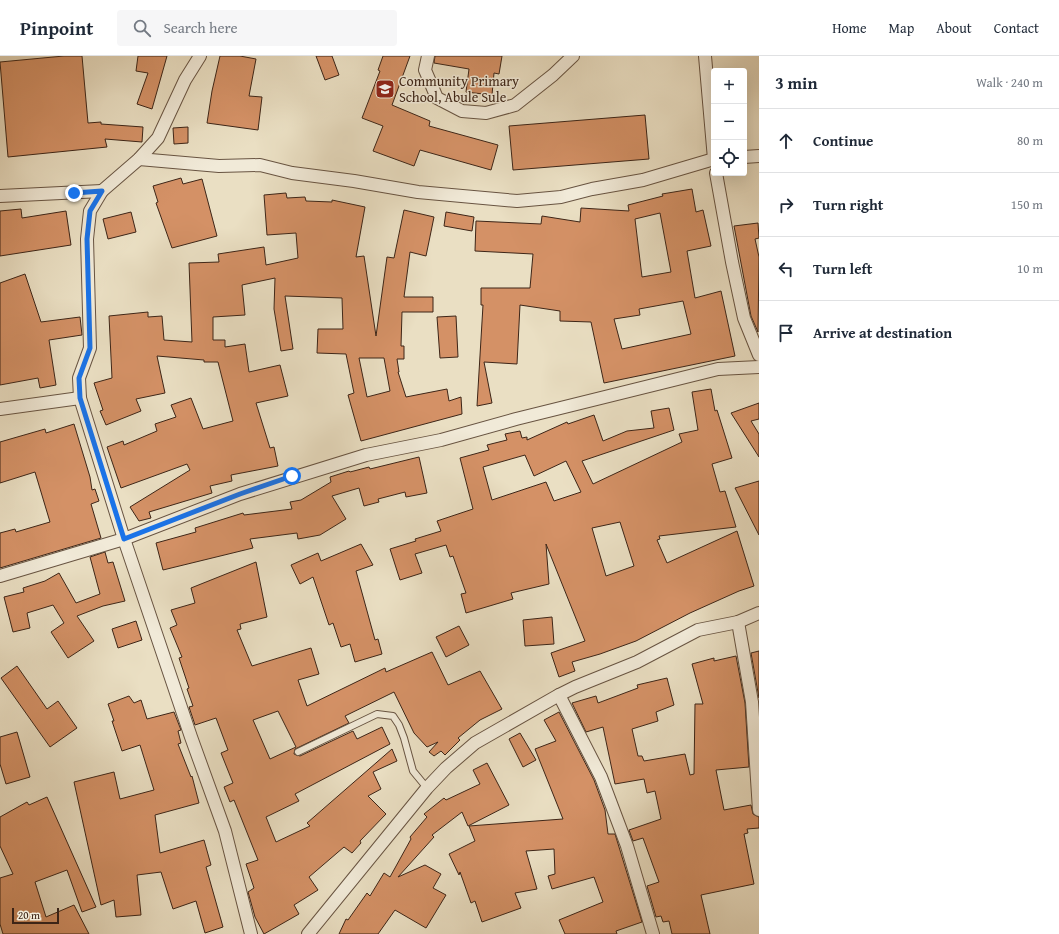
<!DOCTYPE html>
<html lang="en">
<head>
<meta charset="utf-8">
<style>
	body { margin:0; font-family:"Gentium Book Plus",serif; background:#f6f6f7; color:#1f2937 }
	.controls { position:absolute; right:12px; top:12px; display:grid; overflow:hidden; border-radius:4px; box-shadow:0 4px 16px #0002 }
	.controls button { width:36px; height:36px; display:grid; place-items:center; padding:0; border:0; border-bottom:1px solid #e0e1e3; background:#fff; color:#1f2937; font:20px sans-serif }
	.scale { position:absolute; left:12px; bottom:10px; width:47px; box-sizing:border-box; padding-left:4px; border:2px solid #3d2517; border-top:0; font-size:11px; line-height:14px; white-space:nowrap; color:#3d2517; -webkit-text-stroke:3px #f1ead8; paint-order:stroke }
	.stop { position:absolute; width:12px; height:12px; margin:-9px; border:3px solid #1a73e8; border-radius:50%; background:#fff }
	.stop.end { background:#1a73e8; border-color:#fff; box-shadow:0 1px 4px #0008 }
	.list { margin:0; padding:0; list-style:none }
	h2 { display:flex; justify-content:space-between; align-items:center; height:52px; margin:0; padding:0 16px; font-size:17px }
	h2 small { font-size:13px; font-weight:400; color:#747a83 }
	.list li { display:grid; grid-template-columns:26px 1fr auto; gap:12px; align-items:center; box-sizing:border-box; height:64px; padding:0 16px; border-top:1px solid #e0e1e3 }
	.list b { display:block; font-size:15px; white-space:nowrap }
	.list em { font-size:13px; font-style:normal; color:#747a83 }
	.icon { flex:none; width:22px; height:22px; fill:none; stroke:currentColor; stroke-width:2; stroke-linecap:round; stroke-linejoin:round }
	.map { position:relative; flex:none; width:759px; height:878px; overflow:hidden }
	header { display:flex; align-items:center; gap:24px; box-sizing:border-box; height:56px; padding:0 20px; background:#fff; border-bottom:1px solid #e0e1e3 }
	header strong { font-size:19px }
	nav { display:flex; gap:22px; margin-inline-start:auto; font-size:14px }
	.search { width:280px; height:36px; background:#f6f6f7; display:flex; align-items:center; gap:10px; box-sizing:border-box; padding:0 14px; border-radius:4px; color:#747a83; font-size:15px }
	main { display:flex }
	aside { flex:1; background:#fff }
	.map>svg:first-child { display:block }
	.building { fill:#d49166; stroke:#3d2517; fill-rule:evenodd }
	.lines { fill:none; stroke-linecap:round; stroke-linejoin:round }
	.service-casing { stroke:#685442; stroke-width:8 }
	.minor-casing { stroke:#685442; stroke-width:14 }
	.service { stroke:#f1ead8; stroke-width:6 }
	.minor { stroke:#f1ead8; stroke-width:12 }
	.route { stroke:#1a73e8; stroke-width:5 }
	.labels { text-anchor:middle; stroke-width:3; stroke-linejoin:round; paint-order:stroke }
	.poi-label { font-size:14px; fill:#3d2517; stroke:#f1ead8; text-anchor:start }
</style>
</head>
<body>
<header>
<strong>Pinpoint</strong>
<div class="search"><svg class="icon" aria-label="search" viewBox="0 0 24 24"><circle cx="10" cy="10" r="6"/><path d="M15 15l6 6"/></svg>Search here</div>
<nav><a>Home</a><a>Map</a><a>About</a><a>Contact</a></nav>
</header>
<main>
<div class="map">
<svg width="759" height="878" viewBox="0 0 759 878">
	<rect width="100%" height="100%" fill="#eadfc3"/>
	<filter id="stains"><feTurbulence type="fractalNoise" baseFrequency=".005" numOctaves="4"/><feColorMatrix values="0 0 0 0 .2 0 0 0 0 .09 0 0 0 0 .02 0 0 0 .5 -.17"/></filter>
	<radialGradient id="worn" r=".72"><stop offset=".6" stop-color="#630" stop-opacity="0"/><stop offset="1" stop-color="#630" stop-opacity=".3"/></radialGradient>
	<g class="building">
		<path d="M64,0H82L88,67L101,66V68L143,71L142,86L105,83L107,91L8,101L0,6Z"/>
		<path d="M138,0H167L152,53L137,48L148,17L136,15Z"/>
		<path d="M220,0H240L256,3L249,40L262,41L258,74L207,67L212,35Z"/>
		<path d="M316,0H332L339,19L325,24Z"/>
		<path d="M383,0H410L392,49L430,65L429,70L498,89L491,114L420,94L414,110L373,95L383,70L362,62L380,15L378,14Z"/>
		<path d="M435,0H502L499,18L494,17L492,39L466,36L469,13L434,7Z"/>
		<path d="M645,59L649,103L513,114L509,70Z"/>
		<path d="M188,71V87L174,88L173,72Z"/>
		<path d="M181,122L183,128L202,123L217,180L172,192L156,147L158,146L153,130Z"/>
		<path d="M692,133L696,156L703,154L711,190L687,195L695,242L721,235L735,300L604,327L591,266L560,265V255L520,249L517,308L484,306L492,347L477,350L483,249H481V232H530L533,198L475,195L476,165L541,168L542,160L580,166L581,152L629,155L628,149L663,140L662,138ZM660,157L671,216L642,221L635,163ZM683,245L691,278L622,293L614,263L640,259L639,253Z"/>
		<path d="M286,137L287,142L305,141L306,145L332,146V144L365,151L356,201L364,200L376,280L387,201L394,202L404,154L434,161L426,200L410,196L404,241H433V256H402L401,290H404V303H397L399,316H398L406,341L447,333L449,345L461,341L462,358L361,385L348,339L354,337L346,298L317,297L318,273H343L342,242L285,240L293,293L281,295L274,253L275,222L242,229L245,259L213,261V284H225V291L245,288L249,316L280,309L288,340L256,347L270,392L274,391L278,410L231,419L232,425L210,430L212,437L149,456L151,462L139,465L130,451L190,414L187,408L121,432L107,391L123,385L124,389L157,375L155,368L176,361L171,349L191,342L203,373L233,365L218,306H204V304L157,300L165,337L136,343L141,355L106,369L100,355L103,354L94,327L112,322L109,260L148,256V261L162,260L164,284L192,286L189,207L219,206L218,198L264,191L266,209L298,202L296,177L267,179L264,139ZM359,302H384L390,335L367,341Z"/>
		<path d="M21,153L22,162L66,155L71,189L0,200V155Z"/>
		<path d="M131,156L136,176L108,183L103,163Z"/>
		<path d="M446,156L474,161L472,175L444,170Z"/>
		<path d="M758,167L759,182L755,183L759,201L758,276L751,260L734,170Z"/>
		<path d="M25,218L41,266L80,261L82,279L49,284L56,329L40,332L38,322L0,329V227Z"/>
		<path d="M456,260L458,301L440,302L437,261Z"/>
		<path d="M711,333L715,355L717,354L732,402L712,408L720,436L725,435L736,471L659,480L660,483L657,484L667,507L737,475L754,530L739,535L690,557L636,585L600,598L572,606L575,615L559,621L551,597L585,585L546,488L549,528L511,537L513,543L466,557L461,538L466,537L453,500L450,501L446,489L415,498L422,517L400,524L390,493L416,485L415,483L441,475L437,465L473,453L460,402L489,394L487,389L507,384L505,378L520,375L522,382L527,381V384L567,366L568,368L594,359L603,385L627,375L654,372L651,355L669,352L674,374L582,405L593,428L682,386L679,378L698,374L692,336ZM525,399L534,420L566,405L581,436L554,445L546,426L492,444L483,411ZM620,466L634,510L606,520L592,472Z"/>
		<path d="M759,347V363L751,365L759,378V401L731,357Z"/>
		<path d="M74,368L90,421L92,434L95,433L99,445L91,448L101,482L0,512V477L15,473L16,476L50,466L35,416L0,427V386L45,373L46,377Z"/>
		<path d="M419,401L427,437L406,441L405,436L378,443L379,446L364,450L359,432L332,440L346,463L320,479L298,483L297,477L250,483L253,492L163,514L156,487L196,476L195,472L243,457L244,459L292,453L290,446L301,444L331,426L330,421L349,415L350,416L369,411L370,413Z"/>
		<path d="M759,425V479L735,432Z"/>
		<path d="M361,488L373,509L356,515L375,584L378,583L382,598L355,606L350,588L341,591L333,567L329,569L313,521L300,528L291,509L318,497L321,505Z"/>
		<path d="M105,496L108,507L113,506L125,545L103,550L77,560L94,585L68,602L51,576L64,567L53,549L27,557L30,572L13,576L4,541L24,536L23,532L45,525L59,517L76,547L100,538L90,501Z"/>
		<path d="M256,506L267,561L240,568L241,573L237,574L252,610L311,592L319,618L298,624L307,650L385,612L386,616L432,596L448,629L480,615L502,653L480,664L458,682L460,684L445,699L441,695L434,700L429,696L438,686L427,691L414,677L394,636L345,660L349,667L295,693L294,698L300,700L353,675L357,683L382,671L390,688L295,738L299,745L266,761L276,786L310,770L307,767L392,693L397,705L373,716L381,733L368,740L386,758L360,785L361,787L352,797L344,791L309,821L318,834L294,849L299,858L264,878L255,861L248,836L254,832L246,808L258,804L234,744L230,746L224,731L233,727L221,697L228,694L216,662L195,669L189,651L193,650L187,633L189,632L179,602L182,601L170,572L177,569L171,554L195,547L191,532ZM278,655L296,691L270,703L253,664Z"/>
		<path d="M552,561L554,588L525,590L523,564Z"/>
		<path d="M136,565L142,584L118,592L112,573Z"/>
		<path d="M459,570L469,589L446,601L436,581Z"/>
		<path d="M759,595V642L751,597Z"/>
		<path d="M736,600L745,647L749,711L716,714L724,754L751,749L753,758L759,761V772L747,773L748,777L744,778L754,828L701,839L710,878H672L669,865L663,866L661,860L656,861L647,830L659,826L643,782L633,785L629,774L661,763L655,735L647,737L644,723L615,728L603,671L586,676L572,647L596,640L598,647L638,632L637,629L667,622L674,649L656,656L658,665L632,673L638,700H642L644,705L685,698L690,719L694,718L695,648H703L692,608L714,602V605Z"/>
		<path d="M17,610L47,653L58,645L77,672L50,691L1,622Z"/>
		<path d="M129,640L134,647L141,644L147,663L174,656L181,674L178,675L181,687L178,688L191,721L192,720L199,747L155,759L160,797L204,784L211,809L206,811L223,871L205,877L196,845L173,853L161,816L137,819L141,859L116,861L114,844L101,849L74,726L114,716L120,743L154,734L140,689L122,695L112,665H114L108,648Z"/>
		<path d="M559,656L594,724L605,754L608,778H615L642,866L616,875L617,878H565L559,864L603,846L594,821L552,833L548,820L555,818L554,793L526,795L537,833L515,837L521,852L482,866L475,845L471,847L460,816L459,819L449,798L475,785L469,770L563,763L535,693L556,685L544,664Z"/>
		<path d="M17,676L30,721L6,728L0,708V681Z"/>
		<path d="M520,677L536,704L523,711L509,683Z"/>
		<path d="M487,707L509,749L468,770L462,756L432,779L434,781L398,821L425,809L441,818L433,832L446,839L426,872L395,854L378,878H339L346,863L348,864L367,837L370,840L384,817L390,821L411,783L410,781L427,761L424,758L444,742L446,744L480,728L473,714Z"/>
		<path d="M47,741L96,851L82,856L67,814L35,826L46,861L74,849L89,878H3L0,868V822L13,818L0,790V761L27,746L29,749Z"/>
	</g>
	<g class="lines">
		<g class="service-casing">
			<path id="service" d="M298,696L377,658L393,660L399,669L404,682L413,715L427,732"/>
		</g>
		<g class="minor-casing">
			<g id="minor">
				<path d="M200,0L185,24L158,82L139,103L102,135L90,155L87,183L90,292L79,322L80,342L124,483L191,681L225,775L251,878"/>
				<path d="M428,0L425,14L437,42L462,55L486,57L515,49L553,19L573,0"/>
				<path d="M705,0L714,103"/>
				<path d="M744,101L759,100"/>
				<path d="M139,103L219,110L260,109L292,117L354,125L418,136L517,145L561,141L592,133L643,124L714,103"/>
				<path d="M716,117L732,206L744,262L759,299"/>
				<path d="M0,140L102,135"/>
				<path d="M0,353L80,342"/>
				<path d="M0,520L124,483L240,438L366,399L441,384L516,363L718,313L759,311"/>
				<path d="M738,566L752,646L759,754"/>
				<path d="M559,639L601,721L627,790L653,878"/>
				<path d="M308,878L427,732L446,712L475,687L559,639L575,631L637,606L698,574L738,566L759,557"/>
			</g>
		</g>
		<use href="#service" class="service"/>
		<use href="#minor" class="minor"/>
	</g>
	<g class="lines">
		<path class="route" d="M74,137L102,135L90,155L87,183L90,292L79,322L80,342L124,483L240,438L292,420"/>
	</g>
	<defs>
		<g id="school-square" transform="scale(1)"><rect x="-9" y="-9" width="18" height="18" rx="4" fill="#8f2418" stroke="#f1ead8"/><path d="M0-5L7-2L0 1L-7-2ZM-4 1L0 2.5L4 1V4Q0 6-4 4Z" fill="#fff"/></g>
	</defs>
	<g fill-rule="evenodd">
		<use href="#school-square" x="385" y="33"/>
	</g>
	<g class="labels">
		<g class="poi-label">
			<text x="399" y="30">Community Primary<tspan x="399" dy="16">School, Abule Sule</tspan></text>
		</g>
	</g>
	<rect width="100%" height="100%" filter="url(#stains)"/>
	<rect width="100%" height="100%" fill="url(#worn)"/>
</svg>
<div class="controls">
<button>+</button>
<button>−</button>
<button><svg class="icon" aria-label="locate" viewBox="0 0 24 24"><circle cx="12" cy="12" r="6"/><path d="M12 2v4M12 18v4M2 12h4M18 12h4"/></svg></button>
</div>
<div class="scale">20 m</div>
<div class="stop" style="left:292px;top:420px"></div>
<div class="stop end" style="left:74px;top:137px"></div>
</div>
<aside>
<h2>3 min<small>Walk · 240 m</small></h2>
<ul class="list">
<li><svg class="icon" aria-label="ahead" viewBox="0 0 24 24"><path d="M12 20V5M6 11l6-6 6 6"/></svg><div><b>Continue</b></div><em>80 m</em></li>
<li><svg class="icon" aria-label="right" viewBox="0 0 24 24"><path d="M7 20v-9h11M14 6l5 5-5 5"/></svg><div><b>Turn right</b></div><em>150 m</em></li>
<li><svg class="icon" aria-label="left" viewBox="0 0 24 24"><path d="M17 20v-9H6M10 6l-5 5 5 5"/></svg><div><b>Turn left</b></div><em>10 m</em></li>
<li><svg class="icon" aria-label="arrive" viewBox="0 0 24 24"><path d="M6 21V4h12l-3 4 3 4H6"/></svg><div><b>Arrive at destination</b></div></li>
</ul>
</aside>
</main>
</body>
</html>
